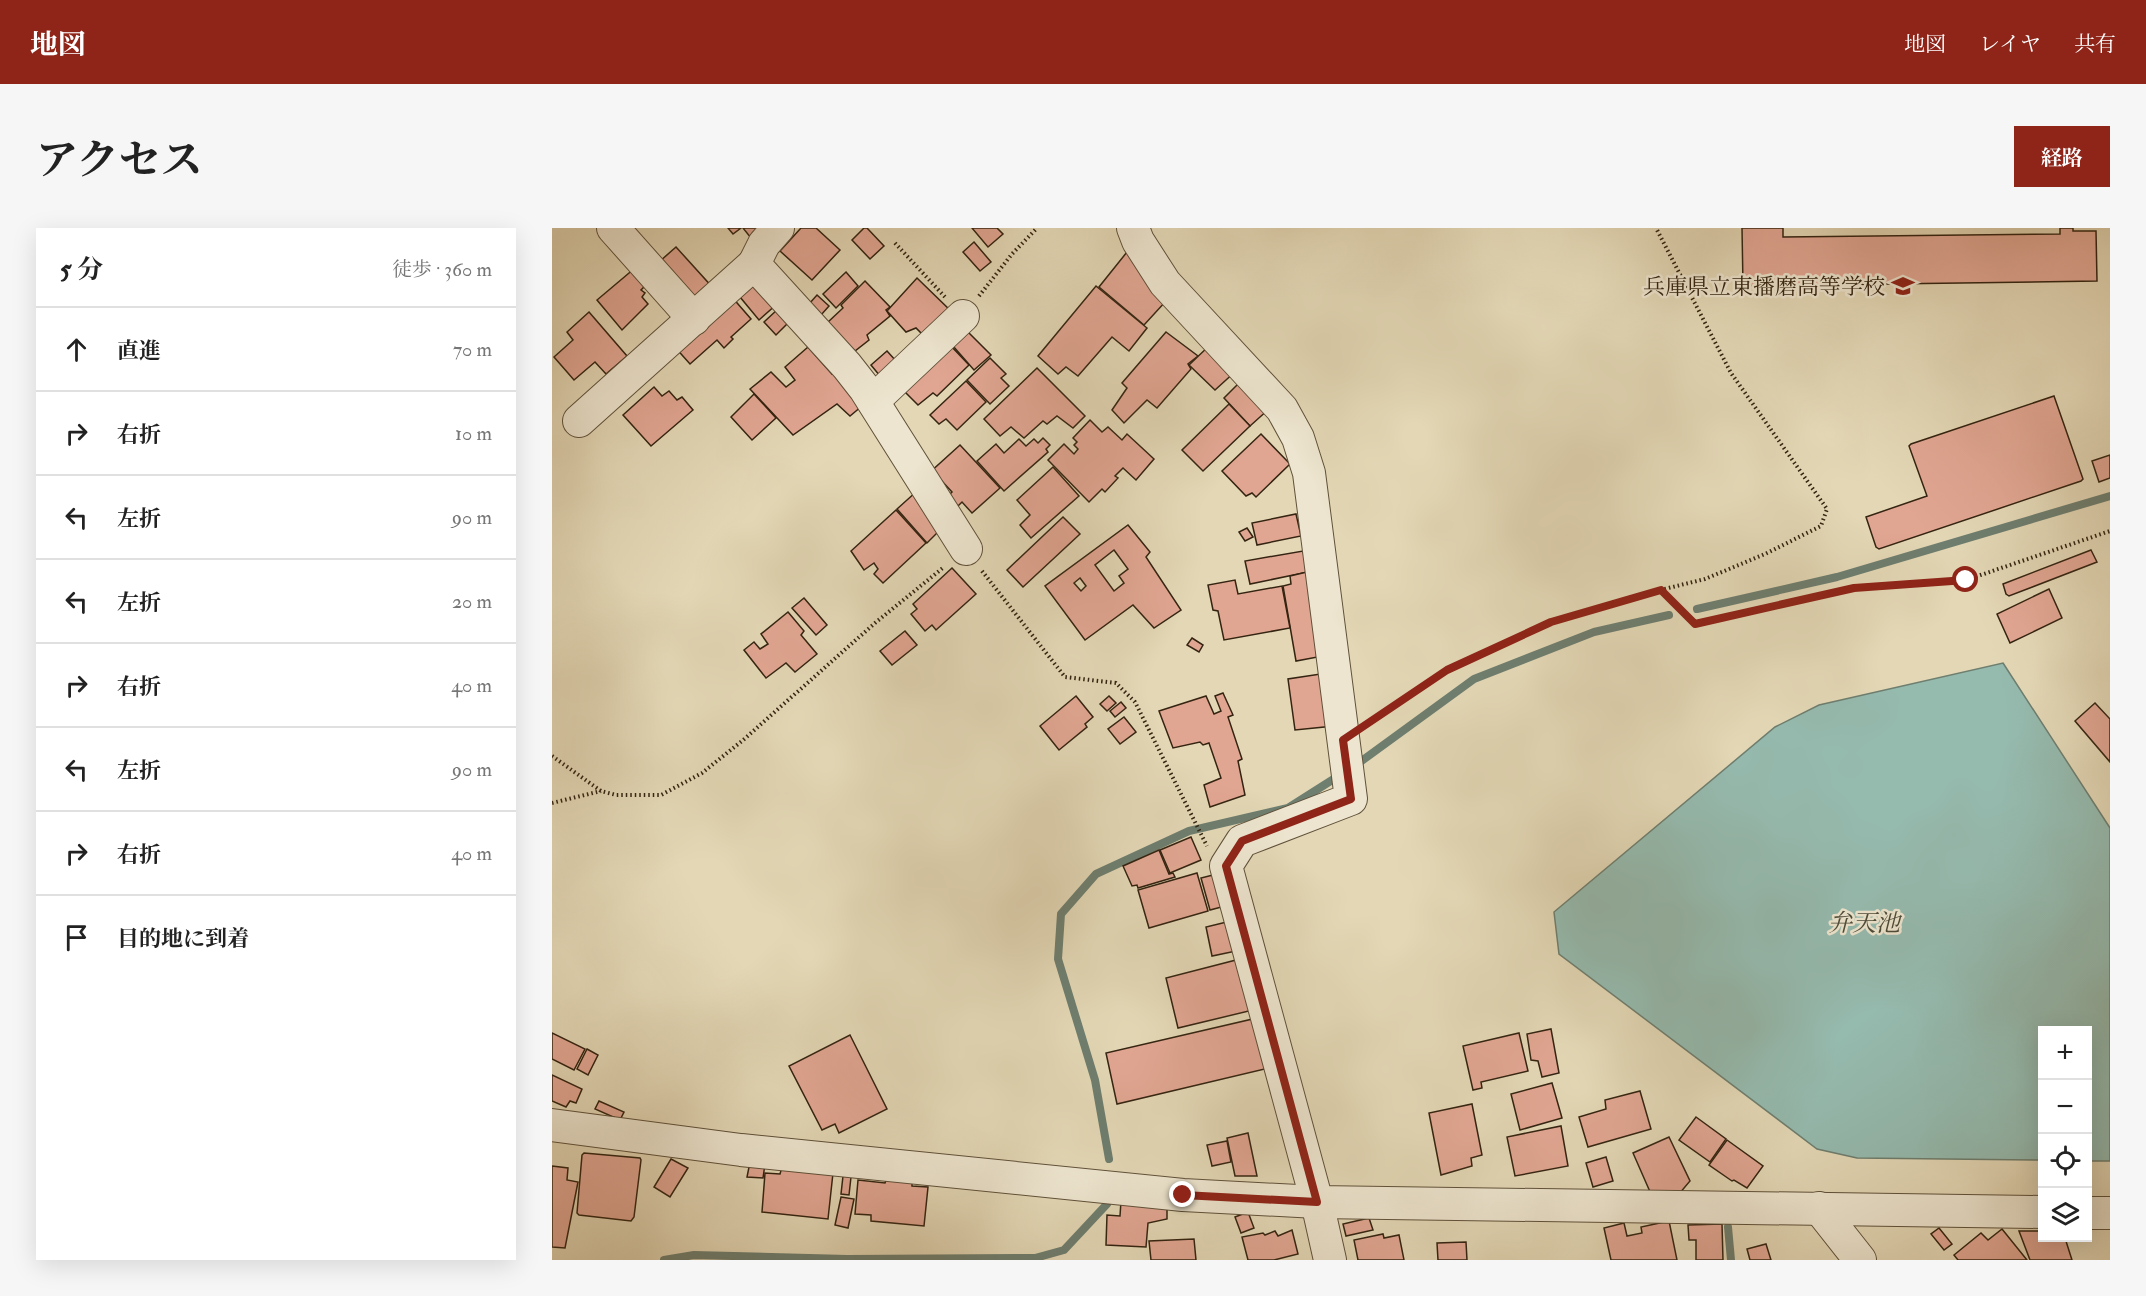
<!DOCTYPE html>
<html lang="ja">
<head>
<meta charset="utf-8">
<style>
	body { margin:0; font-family:"IM FELL Double Pica","Noto Serif JP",serif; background:#f6f6f6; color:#222 }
	.controls { position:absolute; right:18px; bottom:18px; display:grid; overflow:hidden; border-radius:0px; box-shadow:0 6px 24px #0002 }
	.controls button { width:54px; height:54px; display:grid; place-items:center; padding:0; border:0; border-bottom:2px solid #e0e0e0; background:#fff; color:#222; font:30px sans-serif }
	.stop { position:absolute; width:18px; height:18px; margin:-14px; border:4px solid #8f2418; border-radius:50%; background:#fff }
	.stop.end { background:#8f2418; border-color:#fff; box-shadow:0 2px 6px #0008 }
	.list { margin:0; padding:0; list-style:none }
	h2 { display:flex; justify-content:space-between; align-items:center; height:78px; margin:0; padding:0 24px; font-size:26px }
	h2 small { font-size:20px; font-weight:400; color:#767676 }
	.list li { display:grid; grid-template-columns:39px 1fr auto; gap:18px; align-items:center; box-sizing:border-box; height:84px; padding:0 24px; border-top:2px solid #e0e0e0 }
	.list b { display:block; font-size:22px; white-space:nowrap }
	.list em { font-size:20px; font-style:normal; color:#767676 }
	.icon { flex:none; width:33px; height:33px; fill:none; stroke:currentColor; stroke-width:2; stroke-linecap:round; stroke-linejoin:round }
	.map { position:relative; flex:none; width:1558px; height:1032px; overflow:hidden; border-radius:0px }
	header { display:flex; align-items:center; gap:36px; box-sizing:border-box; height:84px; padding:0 30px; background:#8f2418; color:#fff }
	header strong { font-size:28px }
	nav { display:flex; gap:33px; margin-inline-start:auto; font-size:21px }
	.intro { display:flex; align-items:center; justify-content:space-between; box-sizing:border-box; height:144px; padding:0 36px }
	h1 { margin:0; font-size:42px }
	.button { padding:15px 27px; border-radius:0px; background:#8f2418; color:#fff; font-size:21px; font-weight:700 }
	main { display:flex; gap:36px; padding:0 36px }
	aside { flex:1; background:#fff; border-radius:0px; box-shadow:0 6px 24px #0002 }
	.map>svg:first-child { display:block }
	.water { fill:#95baae; stroke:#6e7e6f; stroke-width:1.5 }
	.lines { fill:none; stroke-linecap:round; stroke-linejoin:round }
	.stream { stroke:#6e7e6f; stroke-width:8 }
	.building { fill:#e1a692; stroke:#342411; stroke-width:1.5; fill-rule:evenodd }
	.minor-casing { stroke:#60513a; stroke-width:34 }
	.path { stroke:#342411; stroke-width:4; stroke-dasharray:1.5 3; stroke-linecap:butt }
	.minor { stroke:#ede5cf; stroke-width:32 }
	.route { stroke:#8f2418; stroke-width:8 }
	.labels { text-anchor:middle; stroke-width:5; stroke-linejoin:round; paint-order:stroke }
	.poi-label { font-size:22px; fill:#342411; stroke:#ede5cf; text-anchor:end }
	.water-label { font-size:24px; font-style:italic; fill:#4c4a38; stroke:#ede5cf }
</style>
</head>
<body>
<header>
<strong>地図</strong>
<nav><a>地図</a><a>レイヤ</a><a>共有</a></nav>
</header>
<div class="intro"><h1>アクセス</h1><a class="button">経路</a></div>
<main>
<aside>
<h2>5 分<small>徒歩 · 360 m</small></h2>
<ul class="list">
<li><svg class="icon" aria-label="ahead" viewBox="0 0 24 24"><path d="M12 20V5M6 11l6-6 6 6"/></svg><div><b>直進</b></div><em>70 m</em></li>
<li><svg class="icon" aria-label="right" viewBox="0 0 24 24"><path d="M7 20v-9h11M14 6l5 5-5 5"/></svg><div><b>右折</b></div><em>10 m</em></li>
<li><svg class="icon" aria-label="left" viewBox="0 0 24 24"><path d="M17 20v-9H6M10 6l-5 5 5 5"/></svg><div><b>左折</b></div><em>90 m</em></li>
<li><svg class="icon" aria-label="left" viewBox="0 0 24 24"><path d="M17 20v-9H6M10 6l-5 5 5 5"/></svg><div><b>左折</b></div><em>20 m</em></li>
<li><svg class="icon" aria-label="right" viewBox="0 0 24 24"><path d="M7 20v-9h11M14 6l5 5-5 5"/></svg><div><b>右折</b></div><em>40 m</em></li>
<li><svg class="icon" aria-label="left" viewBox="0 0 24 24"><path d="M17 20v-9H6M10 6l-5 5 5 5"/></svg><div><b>左折</b></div><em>90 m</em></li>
<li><svg class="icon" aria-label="right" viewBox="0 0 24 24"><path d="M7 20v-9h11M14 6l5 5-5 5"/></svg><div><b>右折</b></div><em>40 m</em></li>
<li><svg class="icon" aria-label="arrive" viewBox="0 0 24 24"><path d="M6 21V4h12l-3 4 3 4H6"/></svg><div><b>目的地に到着</b></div></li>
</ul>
</aside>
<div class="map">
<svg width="1558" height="1032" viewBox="0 0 1558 1032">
	<rect width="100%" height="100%" fill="#e3d7b5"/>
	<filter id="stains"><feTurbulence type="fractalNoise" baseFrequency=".00333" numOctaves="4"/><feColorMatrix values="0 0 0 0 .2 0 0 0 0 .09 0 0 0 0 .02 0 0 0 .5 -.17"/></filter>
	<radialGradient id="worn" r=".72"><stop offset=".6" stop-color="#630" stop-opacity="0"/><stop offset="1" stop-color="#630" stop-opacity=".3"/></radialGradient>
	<path class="water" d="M1451,435L1558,600V933H1536V802H1490V932L1305,930L1265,921L1007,726L1002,684L1223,499L1267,477Z"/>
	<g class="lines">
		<g class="stream">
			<path d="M1145,381L1285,349L1558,268"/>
			<path d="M804,537L922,451L1042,404L1117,387"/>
			<path d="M557,931L543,852L506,731L509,686L544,646L637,603L736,580L788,547"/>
			<path d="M1176,999L1179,1032"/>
			<path d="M112,1032L142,1027L295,1031L483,1030L512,1022L555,976"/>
		</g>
	</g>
	<g class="building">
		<path d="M176,0H189L181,6Z"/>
		<path d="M191,0H211L199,10Z"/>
		<path d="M249,0H264L288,22L260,52L228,23Z"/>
		<path d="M312,0H315L332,18L318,31L300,12Z"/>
		<path d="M420,0H445L451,6L436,19Z"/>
		<path d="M1190,0H1231V9L1508,6V0H1521V3H1544L1545,53L1191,58Z"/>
		<path d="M422,14L439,34L428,43L411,24Z"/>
		<path d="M124,19L162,61L145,75L107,34Z"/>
		<path d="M575,24L614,73L592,97L547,59Z"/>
		<path d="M83,40L96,55L89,62L93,65L90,69L96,76L70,102L45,72Z"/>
		<path d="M294,44L306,58L284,80L271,66Z"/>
		<path d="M365,50L403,87L374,110L364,100L354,104L335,83Z"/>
		<path d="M313,53L338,79L334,82L338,88L315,107L317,112L303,123L275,95L291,80L289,77Z"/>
		<path d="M206,54L225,76L207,92L188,69Z"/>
		<path d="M544,58L595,100L577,123L560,109L526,148L514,139L506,146L486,128Z"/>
		<path d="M265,67L277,78L269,87L257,76Z"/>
		<path d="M179,68L199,91L179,109L181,111L172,120L165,112L138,136L122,118Z"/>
		<path d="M226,81L238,93L224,107L212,94Z"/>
		<path d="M37,84L75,128L54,146L43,134L22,152L2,129L21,112L15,104Z"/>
		<path d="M416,104L439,127L422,142L401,118Z"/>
		<path d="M614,104L646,128L636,136L639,141L605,180L595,172L572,195L560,182L575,160L570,155Z"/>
		<path d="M397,116L417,137L385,168L381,165L366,177L351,162Z"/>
		<path d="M659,116L685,142L663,162L637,137Z"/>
		<path d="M256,119L280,146L290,140L316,173L298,188L285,176L241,207L198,161L219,144L234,159L243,152L233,139Z"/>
		<path d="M335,123L344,133L328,148L319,137Z"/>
		<path d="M438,130L454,146L449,150L457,158L438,176L415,152Z"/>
		<path d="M485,140L533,188L521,200L505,188L495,196L491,193L472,210L459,199L448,208L432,191Z"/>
		<path d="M692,150L718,180L698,198L672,170Z"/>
		<path d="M414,153L434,174L405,202L394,191L387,196L378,187Z"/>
		<path d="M102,159L110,168L117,163L125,172L130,169L141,182L99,218L71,187Z"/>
		<path d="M202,166L224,190L200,212L179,189Z"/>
		<path d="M1502,168L1531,251L1529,253L1327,321L1324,319L1314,289L1375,268L1357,218L1359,216Z"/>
		<path d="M677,176L698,198L651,243L630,222Z"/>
		<path d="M538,192L550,204L556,199L570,212L575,206L602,231L584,252L571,240L563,248L566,250L553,264L550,261L537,274L496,232L512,216L522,226L526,221L522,217L525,214L521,210Z"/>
		<path d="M709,206L738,236L704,269L700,265L694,268L670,243Z"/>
		<path d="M491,210L498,217L494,221L496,224L452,263L425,233L444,216L452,225L467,211L474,218L482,211L486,215Z"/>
		<path d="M408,217L448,260L420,285L410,274L406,278L396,268L400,264L387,250L376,246Z"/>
		<path d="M1558,227V250L1547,254L1540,233Z"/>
		<path d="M501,239L527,268L479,310L468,297L478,287L465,272Z"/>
		<path d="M365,263L391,299L375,315L345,281Z"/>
		<path d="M344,282L374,315L331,355L322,346L326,341L322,335L312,342L299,323Z"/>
		<path d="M744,286L749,308L705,317L700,295Z"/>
		<path d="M511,289L528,306L471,359L455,342Z"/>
		<path d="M576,297L598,324L594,329L629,382L602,400L581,377L533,412L493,358ZM562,322L576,341L567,348L572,355L562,363L543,337ZM528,350L534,358L529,363L522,355Z"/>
		<path d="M695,300L701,309L693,313L687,304Z"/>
		<path d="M1539,322L1545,334L1457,368L1454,366L1451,356Z"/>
		<path d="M751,323L756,344L698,356L693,333Z"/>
		<path d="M400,340L424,366L384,402L380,397L373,403L359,386L365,381L361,376Z"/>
		<path d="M755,344L771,428L744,433L731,358L739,356L738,348Z"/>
		<path d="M683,352L686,366L730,358L738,400L672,412L666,383L661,382L656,357Z"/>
		<path d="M1497,361L1510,390L1458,415L1445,386Z"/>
		<path d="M252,370L275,397L264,407L240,380Z"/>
		<path d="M236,384L252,403L249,407L265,426L243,444L234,435L214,450L192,422L202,414L208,421L216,416L209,406Z"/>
		<path d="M353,403L365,417L340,437L328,423Z"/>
		<path d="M640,410L651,417L647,424L635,417Z"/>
		<path d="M775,445L782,498L743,502L736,451Z"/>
		<path d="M671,465L681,487L676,489L690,531L686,533L693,567L658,579L652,557L669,550L657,515L651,517L648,514L621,520L607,483L654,468L662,486L669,483L663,468Z"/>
		<path d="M524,468L541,489L533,496L535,499L507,522L488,498Z"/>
		<path d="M557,468L564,475L555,483L548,476Z"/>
		<path d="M569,474L574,480L563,489L558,483Z"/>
		<path d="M1543,475L1558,491V534L1523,493Z"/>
		<path d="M572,489L584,504L568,516L556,501Z"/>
		<path d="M639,609L649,632L618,645L608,622Z"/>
		<path d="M607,622L617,646L621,645L623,649L586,660L585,657L580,658L571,638Z"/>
		<path d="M645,645L656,683L597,700L586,662Z"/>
		<path d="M669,645L677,677L658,682L649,650Z"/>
		<path d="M683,692L689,722L660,728L654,699Z"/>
		<path d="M688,731L701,782L626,800L614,750Z"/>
		<path d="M705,790L717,840L565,876L554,825Z"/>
		<path d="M999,801L1007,845L990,849L986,833L979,832L975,806Z"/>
		<path d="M0,805L33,821L22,842L0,831Z"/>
		<path d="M967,805L976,843L929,854L930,860L921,862L911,818Z"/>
		<path d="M298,807L335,881L287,905L283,896L270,902L237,838Z"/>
		<path d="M35,821L46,827L36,847L25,841Z"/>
		<path d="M0,847L30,861L24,875L18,873L14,879L0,873Z"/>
		<path d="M1000,855L1010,890L968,902L959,866Z"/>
		<path d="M1088,863L1099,901L1036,919L1027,889L1054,881L1053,872Z"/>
		<path d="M47,873L72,884L68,892L43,881Z"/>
		<path d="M920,876L930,927L919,930L920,938L889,947L877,885Z"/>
		<path d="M1144,889L1174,911L1158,934L1127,912Z"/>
		<path d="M1009,898L1016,938L963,948L955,909Z"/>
		<path d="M696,905L705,948H683L675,910Z"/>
		<path d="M1117,909L1138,953L1127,966H1099L1081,925Z"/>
		<path d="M1175,912L1211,938L1195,960L1182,952L1180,953L1157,937Z"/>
		<path d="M675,913L679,934L660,938L655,917Z"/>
		<path d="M32,925L88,930L89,932L82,989L79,993L27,987L25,985L30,927Z"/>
		<path d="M1054,929L1061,953L1041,959L1034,935Z"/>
		<path d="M119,931L136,940L118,969L102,959Z"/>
		<path d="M198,934L213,936L211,950L195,949Z"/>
		<path d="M0,938L16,940L15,952L26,954L13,1020L0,1019Z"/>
		<path d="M230,939L281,945L276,991L210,984L213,945L228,946Z"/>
		<path d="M291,948L299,949L297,967L289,966Z"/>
		<path d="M335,950L360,952V958L376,959L372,998L319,993V987L303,986L306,952L333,955Z"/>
		<path d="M289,969L302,971L296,1000L283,997Z"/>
		<path d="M569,973L615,976V991L596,995L594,1019L554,1017L555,987L568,988Z"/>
		<path d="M696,984L702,1000L689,1005L683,989Z"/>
		<path d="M817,990L821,1002L794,1008L791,996Z"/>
		<path d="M1117,993L1125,1032H1059L1052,1000L1072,995L1075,1008L1090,1005L1089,999Z"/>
		<path d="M1170,996L1171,1032H1144V1012H1137L1136,997Z"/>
		<path d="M1387,1000L1400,1016L1392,1022L1379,1006Z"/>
		<path d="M1450,1001L1475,1032H1406L1402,1027L1429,1005L1436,1012Z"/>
		<path d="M740,1002L746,1026L722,1032H696L690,1009L711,1005L713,1007L723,1003L726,1008Z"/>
		<path d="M1467,1003H1490V1010H1513L1520,1032H1478Z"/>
		<path d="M831,1006L832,1010L847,1007L852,1032H806L802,1012Z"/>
		<path d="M642,1011L644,1032H599L597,1013Z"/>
		<path d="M914,1014L915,1032H886L885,1015Z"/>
		<path d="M1214,1016L1219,1032H1198L1195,1021Z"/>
	</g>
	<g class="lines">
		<g class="minor-casing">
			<g id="minor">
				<path d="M61,0L142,91"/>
				<path d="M226,0L212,16L202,36L295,138L313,161L414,321"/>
				<path d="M581,0L586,13L613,55L730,181L746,210L757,245L799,571L690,613L674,638L765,974L778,1032"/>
				<path d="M321,173L411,88"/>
				<path d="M27,193L202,36"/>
				<path d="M0,897L189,922L631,967L765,974L1490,984"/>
				<path d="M1267,980L1308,1032"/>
				<path d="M1536,985H1558"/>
			</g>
		</g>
		<g class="path">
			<path d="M343,15L393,69"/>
			<path d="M427,68L460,26L485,0"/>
			<path d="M430,343L513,449L564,455L583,474L655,618"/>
			<path d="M1110,362L1143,396L1302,360L1414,352L1558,303"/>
			<path d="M816,496L895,442L999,394L1080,369L1153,351L1213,326L1269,298L1275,281L1179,145L1104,0"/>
			<path d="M0,528L49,563L64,567H109L150,545L190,513L323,395L392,339"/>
			<path d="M0,575L49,563"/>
		</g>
		<use href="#minor" class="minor"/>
	</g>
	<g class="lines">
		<path class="route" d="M631,967L765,974L674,638L690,613L799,571L791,512L895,442L999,394L1109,362L1143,396L1302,360L1414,352"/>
	</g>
	<defs>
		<g id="school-bare" transform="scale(1.8)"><path d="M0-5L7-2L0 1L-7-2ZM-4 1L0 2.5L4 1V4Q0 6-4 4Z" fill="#8f2418" stroke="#ede5cf" stroke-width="2.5" paint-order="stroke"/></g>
	</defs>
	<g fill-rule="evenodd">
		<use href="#school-bare" x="1351" y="58"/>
	</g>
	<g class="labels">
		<g class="poi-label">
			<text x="1333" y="66">兵庫県立東播磨高等学校</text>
		</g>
		<g class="water-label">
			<text x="1312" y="703">弁天池</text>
		</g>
	</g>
	<rect width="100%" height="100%" filter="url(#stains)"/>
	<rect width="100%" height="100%" fill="url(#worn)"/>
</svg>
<div class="controls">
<button>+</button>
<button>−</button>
<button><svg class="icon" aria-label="locate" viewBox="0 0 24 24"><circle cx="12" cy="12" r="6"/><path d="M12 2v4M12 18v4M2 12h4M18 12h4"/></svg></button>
<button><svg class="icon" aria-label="layers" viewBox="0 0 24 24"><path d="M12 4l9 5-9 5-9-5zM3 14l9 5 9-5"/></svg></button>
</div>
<div class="stop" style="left:1414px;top:352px"></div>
<div class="stop end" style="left:631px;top:967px"></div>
</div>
</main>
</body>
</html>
